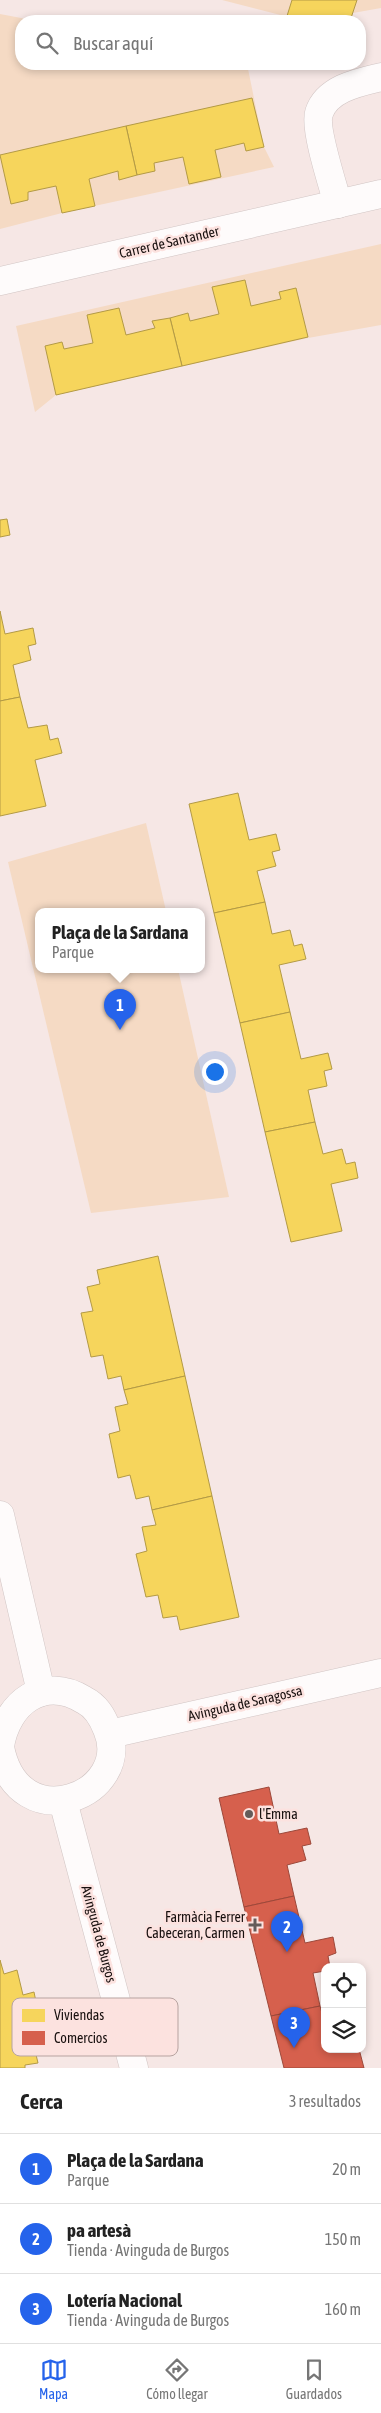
<!DOCTYPE html>
<html lang="es">
<head>
<meta charset="utf-8">
<style>
	body { margin:0; font-family:"Asap Condensed",sans-serif; background:#f2f2f2; color:#222 }
	.controls { position:absolute; right:15px; bottom:15px; display:grid; overflow:hidden; border-radius:10px; box-shadow:0 2px 8px #0003 }
	.controls button { width:45px; height:45px; display:grid; place-items:center; padding:0; border:0; border-bottom:1px solid #e0e0e0; background:#fff; color:#222; font:25px sans-serif }
	.you { position:absolute; left:214px; top:1071px; width:18px; height:18px; margin:-12px; border:4px solid #fff; border-radius:50%; background:#1a73e8; box-shadow:0 0 0 8px #1a73e833 }
	.badge { display:grid; place-items:center; width:32px; height:32px; border-radius:50%; background:#2563eb; color:#fff; font-size:16px; font-weight:700 }
	.pin { position:absolute; translate:-50% -41px; filter:drop-shadow(0 1px 2px #0008) }
	.pin::after { content:''; position:absolute; top:26px; width:18px; height:15px; background:inherit; clip-path:polygon(0 0,100% 0,50% 100%) }
	.popup { position:absolute; left:35px; top:908px; width:170px; height:65px; box-sizing:border-box; display:grid; place-content:center; border-radius:10px; background:#fff; filter:drop-shadow(0 1px 4px #0005); font-size:16px; white-space:nowrap; color:#767676 }
	.popup b { font-size:19px; color:#222 }
	.popup::after { content:''; position:absolute; left:50%; top:100%; margin-left:-10px; border:10px solid transparent; border-top-color:#fff }
	.list { margin:0; padding:0; list-style:none }
	h2 { display:flex; justify-content:space-between; align-items:center; height:65px; margin:0; padding:0 20px; font-size:21px }
	h2 small { font-size:16px; font-weight:400; color:#767676 }
	.list li { display:grid; grid-template-columns:32px 1fr auto; gap:15px; align-items:center; box-sizing:border-box; height:70px; padding:0 20px; border-top:1px solid #e0e0e0 }
	.list b { display:block; font-size:19px; white-space:nowrap }
	.list p { margin:0; font-size:16px; white-space:nowrap; color:#767676 }
	.list em { font-size:16px; font-style:normal; color:#767676 }
	.icon { flex:none; width:28px; height:28px; fill:none; stroke:currentColor; stroke-width:2; stroke-linecap:round; stroke-linejoin:round }
	.map { position:relative; flex:none; width:381px; height:2068px; overflow:hidden }
	.search { position:absolute; background:#fff; box-shadow:0 2px 8px #0003; left:15px; right:15px; top:15px; height:55px; display:flex; align-items:center; gap:12px; box-sizing:border-box; padding:0 18px; border-radius:20px; color:#767676; font-size:19px }
	.sheet { height:275px; background:#fff }
	nav { display:flex; justify-content:space-around; align-items:center; box-sizing:border-box; height:70px; border-top:1px solid #e0e0e0; background:#fff; font-size:14px; color:#767676 }
	nav a { display:grid; justify-items:center; gap:2px }
	nav .on { color:#2563eb }
	.map>svg:first-child { display:block }
	.green { fill:#f5dac4 }
	.homes { fill:#f6d55c; stroke:#b39a45 }
	.shops { fill:#d6604d; stroke:#9d483a }
	.lines { fill:none; stroke-linecap:round; stroke-linejoin:round }
	.minor-casing { stroke:#d1c5c4; stroke-width:29 }
	.minor { stroke:#fefbfb; stroke-width:28 }
	.poi-dot { fill:#655b59; stroke:#fce2df; stroke-width:2 }
	.labels { text-anchor:middle; stroke-width:5; stroke-linejoin:round; paint-order:stroke }
	.street-label { font-size:14px; fill:#170f0e; stroke:#fce2df }
	.poi-label { font-size:14px; fill:#170f0e; stroke:#fce2df; text-anchor:start }
	.key { fill:#fce2df; stroke:#b7a3a0; stroke-width:1 }
	.key-label { font-size:14px; fill:#170f0e }
</style>
</head>
<body>
<div class="map">
<svg width="381" height="2068" viewBox="0 0 381 2068">
	<rect width="100%" height="100%" fill="#f6e7e5"/>
	<g class="green">
		<path d="M222,0H381V8L353,13L350,21H304Z"/>
		<path d="M0,14L37,21H21V64H247L264,147L274,167L62,213L0,229Z"/>
		<path d="M381,244V325L308,338L56,395L35,412L16,326Z"/>
		<path d="M146,823L166,911H39V969H178L229,1197L91,1213L8,862Z"/>
	</g>
	<g class="homes">
		<path d="M292,0H357L350,21H304L287,16Z"/>
		<path d="M252,98L264,147L246,151L244,143L215,150L221,177L189,184L183,157L154,163L155,171L137,175L126,126Z"/>
		<path d="M126,126L137,175L119,180L118,171L89,179L95,206L62,213L56,186L28,192V200L11,204L0,155Z"/>
		<path d="M245,280L251,306L281,299L279,292L296,288L308,337L182,366L170,318L188,313L190,321L219,314L212,287Z"/>
		<path d="M119,308L126,335L155,328L152,321L170,318L182,366L56,395L45,346L62,342L64,349L93,343L87,315Z"/>
		<path d="M7,519L10,535L0,537V520Z"/>
		<path d="M0,611L5,634L33,628L36,644L28,646L31,660L13,665L20,697L0,701Z"/>
		<path d="M20,697L28,728L47,725L50,740L58,738L62,753L35,760L46,806L0,816V701Z"/>
		<path d="M238,793L249,840L276,834L280,850L272,852L276,866L257,871L265,902L214,913L189,804Z"/>
		<path d="M265,902L272,934L290,930L294,946L302,944L306,959L279,965L290,1012L240,1023L214,913Z"/>
		<path d="M290,1012L301,1059L328,1053L332,1069L324,1071L327,1086L308,1090L315,1122L265,1132L240,1023Z"/>
		<path d="M315,1122L323,1154L342,1149L346,1164L355,1162L358,1178L331,1184L342,1231L291,1242L265,1132Z"/>
		<path d="M158,1256L185,1376L124,1390L121,1376L108,1379L103,1355L91,1357L81,1313L93,1311L87,1287L100,1284L97,1270Z"/>
		<path d="M185,1376L212,1496L152,1510L149,1496L136,1499L130,1475L118,1478L109,1434L120,1431L115,1407L128,1404L124,1390Z"/>
		<path d="M212,1496L239,1617L180,1630L177,1616L163,1618L158,1595L146,1597L136,1554L147,1551L142,1527L156,1525L152,1510Z"/>
		<path d="M0,1960L4,1974L17,1970L23,1995L34,1992L43,2036L32,2038L38,2063L25,2065V2068H0Z"/>
	</g>
	<g class="shops">
		<path d="M269,1787L279,1834L307,1828L311,1844L302,1846L306,1860L287,1865L294,1896L244,1907L219,1798Z"/>
		<path d="M294,1896L305,1943L333,1937L336,1953L328,1956L330,1967H325V1971L313,1973L320,2006L271,2016L244,1907Z"/>
		<path d="M320,2006L325,2024V2049H359L364,2068H284L271,2016Z"/>
	</g>
	<g class="lines">
		<g class="minor-casing">
			<g id="minor">
				<path d="M338,204C333,186 314,128 319,113C327,88 360,82 381,77"/>
				<path d="M0,281L381,194"/>
				<path d="M0,1515L41,1692"/>
				<path d="M110,1734L381,1673"/>
				<path d="M0,1746C7,1703 43,1675 84,1700C96,1706 102,1716 107,1729C135,1794 18,1842 0,1747"/>
				<path d="M63,1801L134,2068"/>
			</g>
		</g>
		<use href="#minor" class="minor"/>
	</g>
	<g class="poi-dot">
		<circle cx="249" cy="1814" r="5"/>
		<path d="M252.5 1917.5h5v5h5v5h-5v5h-5v-5h-5v-5h5z"/>
	</g>
	<g class="labels">
		<g class="street-label">
			<text transform="translate(169 242) rotate(-13)" y="5">Carrer de Santander</text>
			<text transform="translate(245 1703) rotate(-13)" y="5">Avinguda de Saragossa</text>
			<text transform="translate(99 1934) rotate(75)" y="5">Avinguda de Burgos</text>
		</g>
		<g class="poi-label">
			<text x="259" y="1819">l'Emma</text>
			<text x="245" y="1922" text-anchor="end">Farmàcia Ferrer<tspan x="245" dy="16">Cabeceran, Carmen</tspan></text>
		</g>
	</g>
	<rect x="12" y="1998" width="166" height="58" rx="8" class="key"/>
	<rect x="22" y="2009" width="23" height="13" fill="#f6d55c"/>
	<rect x="22" y="2031" width="23" height="14" fill="#d6604d"/>
	<g class="key-label">
		<text x="54" y="2020">Viviendas</text>
		<text x="54" y="2043">Comercios</text>
	</g>
</svg>
<div class="controls">
<button><svg class="icon" aria-label="locate" viewBox="0 0 24 24"><circle cx="12" cy="12" r="6"/><path d="M12 2v4M12 18v4M2 12h4M18 12h4"/></svg></button>
<button><svg class="icon" aria-label="layers" viewBox="0 0 24 24"><path d="M12 4l9 5-9 5-9-5zM3 14l9 5 9-5"/></svg></button>
</div>
<div class="you"></div>
<div class="pin badge" style="left:120px;top:1030px">1</div>
<div class="popup"><b>Plaça de la Sardana</b>Parque</div>
<div class="pin badge" style="left:287px;top:1952px">2</div>
<div class="pin badge" style="left:294px;top:2048px">3</div>
<div class="search"><svg class="icon" aria-label="search" viewBox="0 0 24 24"><circle cx="10" cy="10" r="6"/><path d="M15 15l6 6"/></svg>Buscar aquí</div>
</div>
<section class="sheet">
<h2>Cerca<small>3 resultados</small></h2>
<ul class="list">
<li><span class="badge">1</span><div><b>Plaça de la Sardana</b><p>Parque</p></div><em>20 m</em></li>
<li><span class="badge">2</span><div><b>pa artesà</b><p>Tienda · Avinguda de Burgos</p></div><em>150 m</em></li>
<li><span class="badge">3</span><div><b>Lotería Nacional</b><p>Tienda · Avinguda de Burgos</p></div><em>160 m</em></li>
</ul>
</section>
<nav>
<a class="on"><svg class="icon" aria-label="map" viewBox="0 0 24 24"><path d="M3 6l6-2 6 2 6-2v14l-6 2-6-2-6 2zM9 4v14M15 6v14"/></svg>Mapa</a>
<a><svg class="icon" aria-label="directions" viewBox="0 0 24 24"><path d="M12 3l9 9-9 9-9-9zM9 14v-3h6M13 9l2 2-2 2"/></svg>Cómo llegar</a>
<a><svg class="icon" aria-label="saved" viewBox="0 0 24 24"><path d="M7 4h10v16l-5-4-5 4z"/></svg>Guardados</a>
</nav>
</body>
</html>
